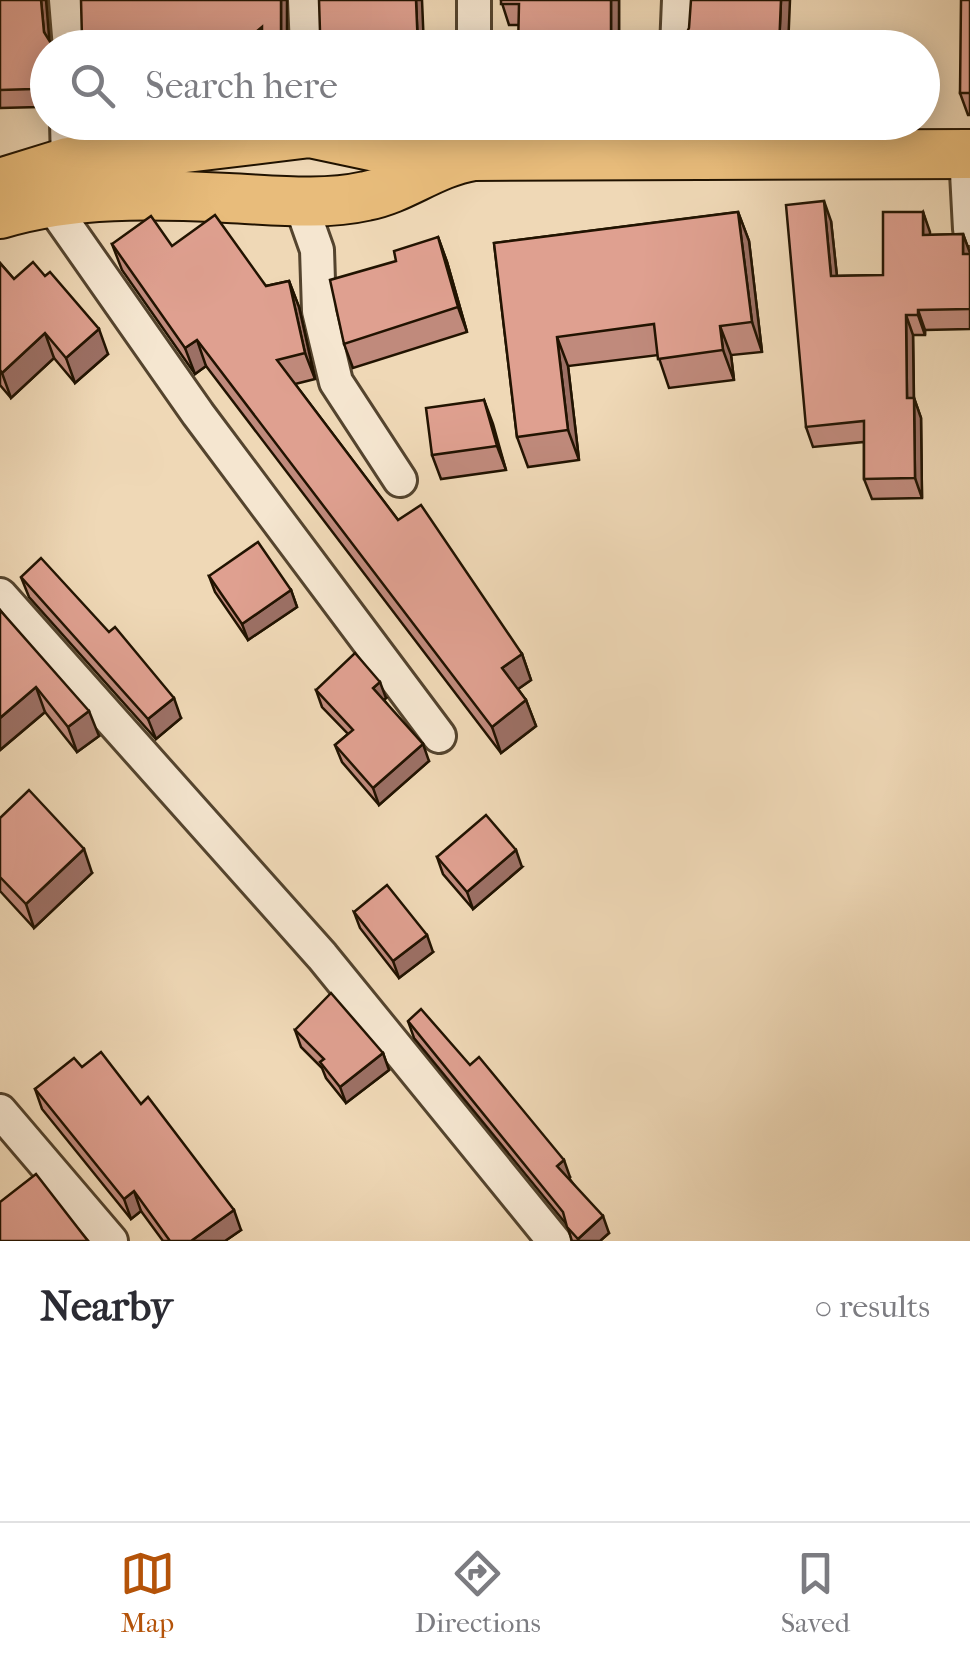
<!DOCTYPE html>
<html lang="en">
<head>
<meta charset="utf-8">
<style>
	body { margin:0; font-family:"IM FELL French Canon",serif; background:#f2f2f3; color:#2b2b33 }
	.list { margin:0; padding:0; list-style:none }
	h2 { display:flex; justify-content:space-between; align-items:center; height:130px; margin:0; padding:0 40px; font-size:42px }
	h2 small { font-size:32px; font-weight:400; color:#7c7c81 }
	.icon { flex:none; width:55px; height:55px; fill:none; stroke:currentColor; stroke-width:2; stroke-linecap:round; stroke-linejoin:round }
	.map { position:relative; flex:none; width:970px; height:1241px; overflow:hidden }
	.search { position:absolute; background:#fff; box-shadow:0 5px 25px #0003; left:30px; right:30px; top:30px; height:110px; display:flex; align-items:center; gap:25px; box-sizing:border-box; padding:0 35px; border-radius:55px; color:#7c7c81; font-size:38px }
	.sheet { height:280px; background:#fff }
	nav { display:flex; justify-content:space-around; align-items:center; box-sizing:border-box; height:140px; border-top:2px solid #e1e1e2; background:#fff; font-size:28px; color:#7c7c81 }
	nav a { display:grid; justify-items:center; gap:5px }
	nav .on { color:#b45309 }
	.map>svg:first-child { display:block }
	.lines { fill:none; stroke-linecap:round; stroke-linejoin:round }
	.minor-casing { stroke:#54442e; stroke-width:38 }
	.highway-casing { stroke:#211301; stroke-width:52 }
	.minor { stroke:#f5e6d0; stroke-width:32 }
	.highway { stroke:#e8bc7b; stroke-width:48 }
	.wall { fill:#c08a7c; stroke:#211301; stroke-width:2.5 }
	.shaded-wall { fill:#9c7065; stroke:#211301; stroke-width:2.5 }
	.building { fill:#dfa090; stroke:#211301; stroke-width:2.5 }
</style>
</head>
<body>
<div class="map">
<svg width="970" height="1241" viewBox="0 0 970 1241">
	<rect width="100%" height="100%" fill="#efd8b6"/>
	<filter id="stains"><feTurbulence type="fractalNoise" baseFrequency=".002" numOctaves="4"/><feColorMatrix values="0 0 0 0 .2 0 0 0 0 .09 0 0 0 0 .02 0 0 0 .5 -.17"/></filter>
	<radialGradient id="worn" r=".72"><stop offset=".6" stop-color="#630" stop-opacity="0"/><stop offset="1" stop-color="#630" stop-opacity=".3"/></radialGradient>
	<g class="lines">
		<g class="minor-casing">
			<g id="minor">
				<path d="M66,0L70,48"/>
				<path d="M305,0L307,48"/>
				<path d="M474,48V0"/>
				<path d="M677,48L679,0"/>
				<path d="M67,122L68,162"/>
				<path d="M966,154L970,229"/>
				<path d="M473,156V122"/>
				<path d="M673,156L674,122"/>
				<path d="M48,200L198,414L439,736"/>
				<path d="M300,202L317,250L319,311L336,382L400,480"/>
				<path d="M0,595L322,956L554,1241"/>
				<path d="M0,1111L111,1241"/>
			</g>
		</g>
		<g class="highway-casing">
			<g id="highway">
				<path d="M0,183L68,162L310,133L442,161"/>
				<path d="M0,214C74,192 151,194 228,198C273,200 322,206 366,196C403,189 432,163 473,156L970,154"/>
			</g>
		</g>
		<use href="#minor" class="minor"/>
		<use href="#highway" class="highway"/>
	</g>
	<g class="wall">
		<path d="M0,0H46L49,41L48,48V101H39V107L0,108Z"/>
		<path d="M501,0H619V48L519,25H509Z"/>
		<path d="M970,0V115H968L960,93Z"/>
		<path d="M132,122H161L133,124Z"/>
		<path d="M738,212L749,241L762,352L731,355L734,380L669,388L658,355L568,366L579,460L528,467L517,437L494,243Z"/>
		<path d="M923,212L930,235L963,234L970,253V329L925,330V335H913L914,398L921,418L922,498L872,499L864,479V442L813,447L806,427L831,221L837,276L883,275Z"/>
		<path d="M438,237L447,262L467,332L353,368L344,344L396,261Z"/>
		<path d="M112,244L172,246L266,286L289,281L299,307L315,379L295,384L398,520L522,654L531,680L518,689L526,700L536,726L501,753L206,366L195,374L122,270Z"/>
		<path d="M0,263L14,279L45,276L108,354L75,383L54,358L11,398L0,385Z"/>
		<path d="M484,400L506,470L441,479L432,455Z"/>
		<path d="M209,576L291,590L297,607L248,640L215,592Z"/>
		<path d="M21,577L181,718L156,739L29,597Z"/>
		<path d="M0,610L99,736L77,752L45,712L0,750Z"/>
		<path d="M316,690L386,698L384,700L429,761L379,805L342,762L335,745L348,734L322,707Z"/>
		<path d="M0,818L92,873L34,928L0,891Z"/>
		<path d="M437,857L522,867L473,909L443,874Z"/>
		<path d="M354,912L433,952L399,978L360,928Z"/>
		<path d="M408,1021L570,1177L569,1178L609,1233L600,1241H572L567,1225L414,1038Z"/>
		<path d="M295,1030L383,1053L389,1070L346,1103L326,1078L322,1068L301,1047Z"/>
		<path d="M82,1067L241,1230L225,1241H163L141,1211L131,1219L42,1109L35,1089Z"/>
	</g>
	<g class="shaded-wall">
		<path d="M41,0H46L50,48L44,32Z"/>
		<path d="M281,0H287V48L281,32Z"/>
		<path d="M416,0H422L424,48H418Z"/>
		<rect x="611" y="0" width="8" height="48"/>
		<path d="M781,0H790L788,48H779Z"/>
		<path d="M262,27L265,48H237Z"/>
		<path d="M33,83L39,101V107L33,89Z"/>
		<path d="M824,201L831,221L839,296L831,276Z"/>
		<path d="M738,212L749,241L762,352L752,322Z"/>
		<path d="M923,212L930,232V255L923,235Z"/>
		<path d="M963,234L970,253V272L963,254Z"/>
		<path d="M438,237L447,262L467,332L458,307Z"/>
		<path d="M289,281L299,307L315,379L305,353Z"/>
		<path d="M918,310L925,330V335L918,315Z"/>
		<path d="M906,315L913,335L914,418L907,398Z"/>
		<path d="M720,326L731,355L734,380L723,350Z"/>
		<path d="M99,329L108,354L75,383L66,358Z"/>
		<path d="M45,333L54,358L11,398L2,373Z"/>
		<path d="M557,337L568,366L579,460L568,430Z"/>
		<path d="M197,340L206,366L195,374L185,348Z"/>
		<path d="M914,398L921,418L922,498L915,478Z"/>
		<path d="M484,400L493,424L506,470L497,446Z"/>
		<path d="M291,590L297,607L248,640L242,624Z"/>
		<path d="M522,654L531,680L511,694L502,668Z"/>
		<path d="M380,682L386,698L379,704L373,688Z"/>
		<path d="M36,687L45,712L0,750V718Z"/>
		<path d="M174,698L181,718L156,739L148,719Z"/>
		<path d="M526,700L536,726L501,753L492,727Z"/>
		<path d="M89,711L99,736L77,752L68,727Z"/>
		<path d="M423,744L429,761L379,805L373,788Z"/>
		<path d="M84,849L92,873L34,928L26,904Z"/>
		<path d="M516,850L522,867L473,909L467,892Z"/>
		<path d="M427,935L433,952L399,978L393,961Z"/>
		<path d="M383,1053L389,1070L346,1103L340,1087Z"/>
		<path d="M564,1160L570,1177L563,1183L557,1166Z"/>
		<path d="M134,1191L141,1211L131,1219L124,1199Z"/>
		<path d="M234,1210L241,1230L225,1241H191Z"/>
		<path d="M603,1216L609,1233L600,1241H579L578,1239Z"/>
	</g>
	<g class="building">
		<path d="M0,0H41L44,32L54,48H48V83H33V89L0,90Z"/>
		<path d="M81,0H281V32L290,48H262V27L237,48H70L82,38Z"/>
		<path d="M319,0H416L418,48H311L320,31Z"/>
		<path d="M501,0H611V48H518L519,4H501Z"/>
		<path d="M691,0H781L779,48H679L689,28Z"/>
		<path d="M961,0H970V93H960Z"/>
		<path d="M824,201L831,276L883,275V212H923V235L963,234V254H970V309L918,310V315H906L907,398H914L915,478L864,479V421L806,427L786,205Z"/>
		<path d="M738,212L752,322L720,326L723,350L658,359L654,324L557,337L568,430L517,437L494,243Z"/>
		<path d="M215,215L266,286L289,281L305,353L277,360L398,520L421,505L522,654L502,668L526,700L492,727L197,340L185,348L112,244L151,216L172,246Z"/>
		<path d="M438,237L458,307L344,344L330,280L396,261L394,251Z"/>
		<path d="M33,262L45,276L50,272L99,329L66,358L45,333L2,373L0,370V263L14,279Z"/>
		<path d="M484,400L497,446L432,455L426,408Z"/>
		<path d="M258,542L291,590L242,624L209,576Z"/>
		<path d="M41,558L109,632L115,627L174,698L148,719L21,577Z"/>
		<path d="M0,610L89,711L68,727L36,687L0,718Z"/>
		<path d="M355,653L380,682L373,688L423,744L373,788L335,745L353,730L316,690Z"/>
		<path d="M29,790L84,849L26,904L0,877V818Z"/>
		<path d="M486,815L516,850L467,892L437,857Z"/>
		<path d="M387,885L427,935L393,961L354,912Z"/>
		<path d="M331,993L383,1053L340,1087L320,1062L324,1059L295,1030Z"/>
		<path d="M421,1009L470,1065L479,1057L564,1160L557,1166L603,1216L578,1239L567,1227L563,1212L408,1021Z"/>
		<path d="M101,1052L141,1104L148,1097L234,1210L191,1241H170L134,1191L124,1199L35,1089L74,1058L82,1067Z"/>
		<path d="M36,1174L88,1241H0V1202Z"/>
	</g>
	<rect width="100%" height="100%" filter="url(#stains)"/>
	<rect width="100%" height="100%" fill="url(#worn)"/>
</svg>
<div class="search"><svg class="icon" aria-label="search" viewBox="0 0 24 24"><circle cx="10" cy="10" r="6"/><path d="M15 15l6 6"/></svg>Search here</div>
</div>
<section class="sheet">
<h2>Nearby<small>0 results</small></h2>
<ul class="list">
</ul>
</section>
<nav>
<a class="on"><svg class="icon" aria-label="map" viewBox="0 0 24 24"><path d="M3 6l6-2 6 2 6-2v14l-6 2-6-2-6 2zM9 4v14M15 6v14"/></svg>Map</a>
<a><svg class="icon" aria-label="directions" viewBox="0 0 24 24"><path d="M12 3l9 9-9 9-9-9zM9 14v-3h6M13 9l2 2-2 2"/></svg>Directions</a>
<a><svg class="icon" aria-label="saved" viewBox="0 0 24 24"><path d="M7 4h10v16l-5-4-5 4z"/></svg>Saved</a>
</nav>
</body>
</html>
